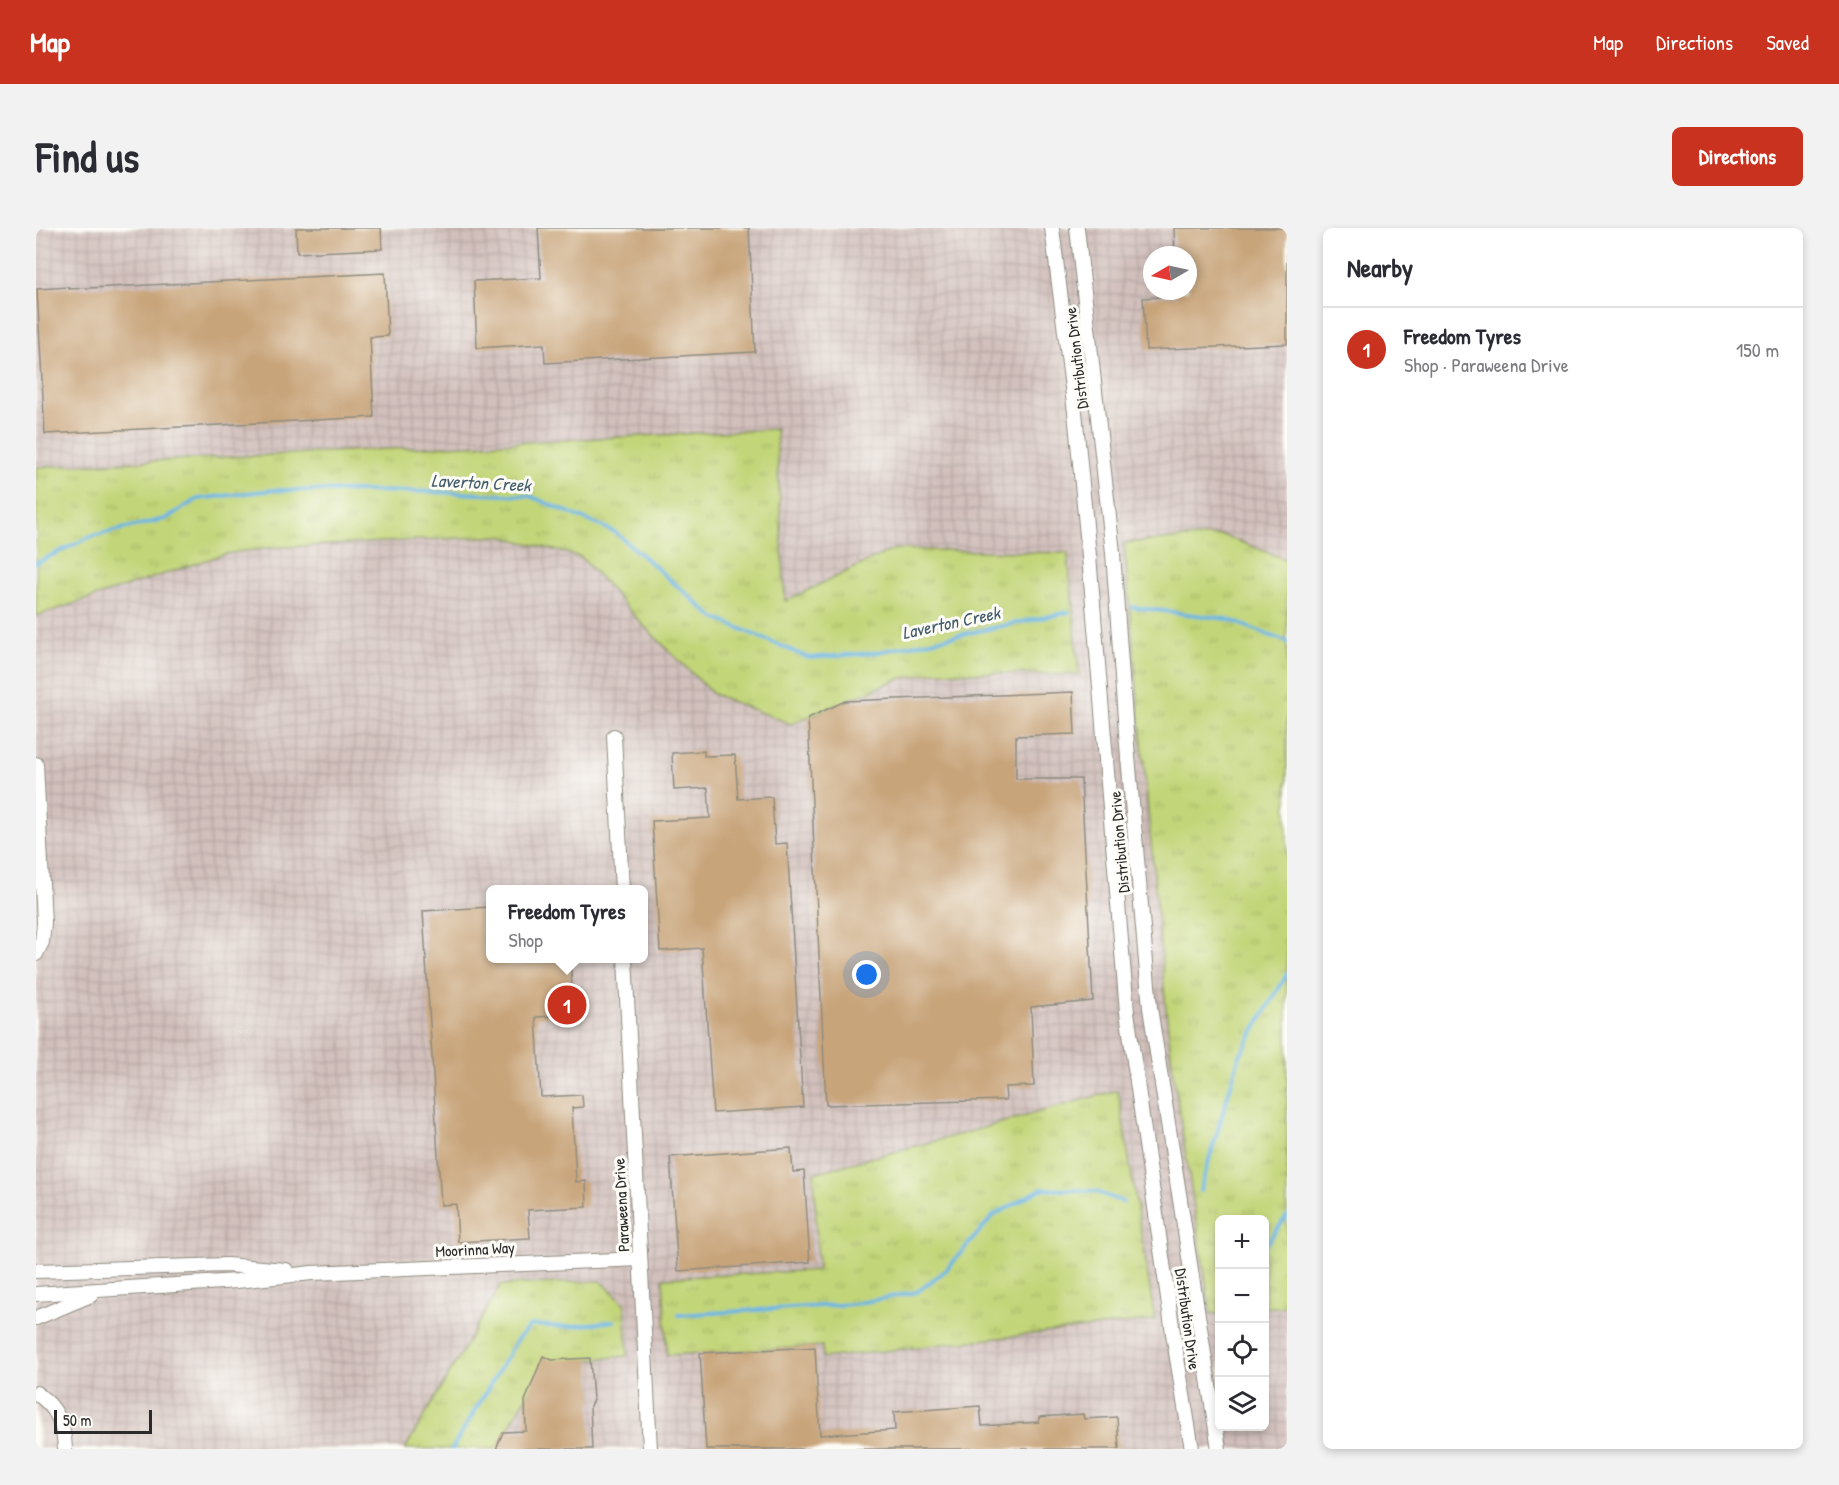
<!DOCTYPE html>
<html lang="en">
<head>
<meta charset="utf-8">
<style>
	body { margin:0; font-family:"Patrick Hand",sans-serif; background:#f2f2f3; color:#2b2b33 }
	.controls { position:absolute; right:18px; bottom:18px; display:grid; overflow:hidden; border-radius:9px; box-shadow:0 3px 9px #0003 }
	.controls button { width:54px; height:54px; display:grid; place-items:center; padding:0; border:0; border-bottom:2px solid #e1e1e2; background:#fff; color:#2b2b33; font:30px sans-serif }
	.compass { position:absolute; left:1107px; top:18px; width:54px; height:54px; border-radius:50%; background:#fff; box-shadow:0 3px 9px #0003; rotate:261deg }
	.scale { position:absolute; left:18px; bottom:15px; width:98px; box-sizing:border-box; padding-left:6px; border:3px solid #2b2b2b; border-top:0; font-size:16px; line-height:21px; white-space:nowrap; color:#2b2b2b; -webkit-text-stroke:4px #fdfcf7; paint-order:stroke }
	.you { position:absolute; left:831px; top:747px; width:21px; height:21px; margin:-15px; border:4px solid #fff; border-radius:50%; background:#1a73e8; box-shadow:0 0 0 9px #1a73e833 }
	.badge { display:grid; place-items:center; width:39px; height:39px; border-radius:50%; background:#c8321e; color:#fff; font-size:20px; font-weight:700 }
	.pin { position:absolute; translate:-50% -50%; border:3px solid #fff; box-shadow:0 2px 6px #0006 }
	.popup { position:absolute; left:450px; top:657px; width:162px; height:78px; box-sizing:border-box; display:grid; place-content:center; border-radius:9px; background:#fff; filter:drop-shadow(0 2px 4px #0005); font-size:20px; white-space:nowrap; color:#7c7c81 }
	.popup b { font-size:22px; color:#2b2b33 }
	.popup::after { content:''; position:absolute; left:50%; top:100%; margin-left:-12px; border:12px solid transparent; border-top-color:#fff }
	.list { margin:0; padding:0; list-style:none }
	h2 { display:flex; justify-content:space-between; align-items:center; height:78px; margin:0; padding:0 24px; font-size:26px }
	h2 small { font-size:20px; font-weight:400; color:#7c7c81 }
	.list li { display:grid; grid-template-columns:39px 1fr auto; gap:18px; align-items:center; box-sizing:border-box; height:84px; padding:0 24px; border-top:2px solid #e1e1e2 }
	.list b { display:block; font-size:22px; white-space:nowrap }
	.list p { margin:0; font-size:20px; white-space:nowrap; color:#7c7c81 }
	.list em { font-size:20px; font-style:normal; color:#7c7c81 }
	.icon { flex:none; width:33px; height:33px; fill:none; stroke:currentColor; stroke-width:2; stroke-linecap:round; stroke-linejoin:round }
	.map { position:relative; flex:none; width:1251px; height:1221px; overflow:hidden; border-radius:9px }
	header { display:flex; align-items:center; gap:36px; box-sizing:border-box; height:84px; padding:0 30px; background:#c8321e; color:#fff }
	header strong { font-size:28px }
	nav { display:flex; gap:33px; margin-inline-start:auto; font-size:21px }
	.intro { display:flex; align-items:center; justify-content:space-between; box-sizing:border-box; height:144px; padding:0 36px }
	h1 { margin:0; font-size:42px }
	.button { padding:15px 27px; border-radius:9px; background:#c8321e; color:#fff; font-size:21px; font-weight:700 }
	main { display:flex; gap:36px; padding:0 36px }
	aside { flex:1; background:#fff; border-radius:9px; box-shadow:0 3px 9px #0003 }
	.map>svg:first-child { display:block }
	.industrial { fill:url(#industrial-grid); fill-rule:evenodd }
	.park { fill:url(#park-tufts); stroke:#768052; stroke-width:1.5 }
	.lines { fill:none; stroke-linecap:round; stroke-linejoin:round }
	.stream { stroke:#6cb6e4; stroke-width:4 }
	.building { fill:#c8a47a }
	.minor-casing { stroke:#8f8c80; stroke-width:16 }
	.minor { stroke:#fff; stroke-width:14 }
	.labels { text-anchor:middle; stroke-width:6; stroke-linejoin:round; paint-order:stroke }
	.street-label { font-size:16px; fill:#2b2b2b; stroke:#fdfcf7 }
	.water-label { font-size:18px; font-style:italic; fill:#425c6c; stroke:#fdfcf7 }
</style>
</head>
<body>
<header>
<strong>Map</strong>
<nav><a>Map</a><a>Directions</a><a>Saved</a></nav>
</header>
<div class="intro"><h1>Find us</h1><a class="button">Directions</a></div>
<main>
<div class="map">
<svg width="1251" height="1221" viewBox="0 0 1251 1221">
	<defs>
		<pattern id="industrial-grid" width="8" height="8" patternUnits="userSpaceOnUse" patternTransform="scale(1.5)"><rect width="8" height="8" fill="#d1c0bc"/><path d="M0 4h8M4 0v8" fill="none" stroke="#b4a5a2"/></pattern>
		<pattern id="park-tufts" width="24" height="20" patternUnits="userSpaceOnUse" patternTransform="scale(1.5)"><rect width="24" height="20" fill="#c2d578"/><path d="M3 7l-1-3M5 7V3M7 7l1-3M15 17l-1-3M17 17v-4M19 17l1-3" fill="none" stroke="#a7b768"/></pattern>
	</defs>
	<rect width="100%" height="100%" fill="#fdfcf7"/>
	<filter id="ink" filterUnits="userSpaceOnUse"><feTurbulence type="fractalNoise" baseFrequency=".0167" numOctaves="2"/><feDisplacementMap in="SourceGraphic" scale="12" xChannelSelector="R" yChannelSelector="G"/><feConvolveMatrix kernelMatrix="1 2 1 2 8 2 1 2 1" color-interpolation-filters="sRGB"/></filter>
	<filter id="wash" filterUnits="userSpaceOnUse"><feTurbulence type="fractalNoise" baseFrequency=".008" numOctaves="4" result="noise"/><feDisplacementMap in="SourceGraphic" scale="24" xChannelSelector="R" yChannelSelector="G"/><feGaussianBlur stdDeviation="1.35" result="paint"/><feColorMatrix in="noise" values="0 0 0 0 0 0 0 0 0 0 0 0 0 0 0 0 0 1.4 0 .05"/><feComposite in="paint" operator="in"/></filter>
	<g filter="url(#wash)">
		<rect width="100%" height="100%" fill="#f3ecd5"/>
		<path class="industrial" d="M0,0H1251V1221H3L0,1169ZM1116,27H1152V63H1116ZM454,662H608V730H454ZM1184,992H1228V1198H1184Z"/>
		<g class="park">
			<path d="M740,201L749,373L858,321L1032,325L1043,447L901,444L862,451L755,496L677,466L606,396L545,329L464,308L232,320L189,326L0,388V239Z"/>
			<path d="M1187,307L1251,332V1078L1229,1080L1228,992H1184L1183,1085L1175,1086L1138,852L1130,782L1088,315Z"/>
			<path d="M1082,862L1119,1092L787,1130L786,1118L631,1127L627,1050L782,1042L778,945L929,905Z"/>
			<path d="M565,1053L589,1076L592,1128L510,1135L460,1221H369L465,1057Z"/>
		</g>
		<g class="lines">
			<g class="stream">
				<path d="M0,335L56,308L129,291L162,271L237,262L398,264L494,268L579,304L677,389L773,430L837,425L1033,384"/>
				<path d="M1096,379L1191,391L1251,414"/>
				<path d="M1164,963L1203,829L1251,746"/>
				<path d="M1228,1019L1251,988"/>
				<path d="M643,1087L817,1076L881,1064L909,1043L957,988L1005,961L1058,963L1087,974"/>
				<path d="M416,1221L481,1112L495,1097L531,1099L578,1093"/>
			</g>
		</g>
		<g id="blocks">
			<g class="building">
				<path d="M260,0H345L346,21L261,25Z"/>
				<path d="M502,0H713L719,124L509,135L508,116L441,120L438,53L505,50Z"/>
				<path d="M1138,0H1251V116L1110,122L1107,70L1141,68V63H1152V27H1139Z"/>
				<path d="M349,45L352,108L334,109L338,189L9,206L1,61L33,59V61Z"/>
				<path d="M1037,464L1039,506L980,508V551H1045L1057,773L995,779L998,858L969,859L970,872L790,877L772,490L809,473Z"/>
				<path d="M668,523V528L699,527L702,571L736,569L739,616L751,615L767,879L677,885L666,720L624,723L616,593L674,590L672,560L638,562L636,525Z"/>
				<path d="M454,679V730H534L538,787L500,789L505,869L546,867L547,879L536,880L540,954L550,953L551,979L492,982L494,1010L422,1014L420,976L405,977L387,683Z"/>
				<path d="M755,920L757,944L768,943L774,1034L642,1043L634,929Z"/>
				<path d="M779,1119L784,1207L859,1202L858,1184L944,1178L946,1198L1003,1194V1189L1047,1186L1048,1191L1081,1189L1083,1221H670L664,1125Z"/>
				<path d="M507,1128L516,1132L554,1130L557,1172L554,1178L556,1221H460L467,1204L490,1203L489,1173Z"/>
			</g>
		</g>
	</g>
	<g filter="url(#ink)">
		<use href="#blocks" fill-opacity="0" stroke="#8f8c80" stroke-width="1.5"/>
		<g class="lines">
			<g class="minor-casing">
				<g id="minor">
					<path d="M1016,0L1039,184L1053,328L1091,784L1138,1112L1156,1221"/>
					<path d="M1041,0L1077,325L1090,505L1114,780L1183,1221"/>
					<path d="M578,508L586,662"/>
					<path d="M0,536L8,695L6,714L0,726"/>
					<path d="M589,730L614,1221"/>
					<path d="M0,1043L191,1037L250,1042"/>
					<path d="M0,1066L201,1053L276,1045L604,1031"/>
					<path d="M0,1090L55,1067"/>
					<path d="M0,1165C21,1179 28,1196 29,1221"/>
				</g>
			</g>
			<use href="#minor" class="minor"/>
		</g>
	</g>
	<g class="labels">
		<g class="street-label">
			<text transform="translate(1040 130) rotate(-97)" y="6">Distribution Drive</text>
			<text transform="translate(1083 614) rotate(-95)" y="6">Distribution Drive</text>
			<text transform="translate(585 977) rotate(-93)" y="6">Paraweena Drive</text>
			<text transform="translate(439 1021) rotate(-3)" y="6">Moorinna Way</text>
			<text transform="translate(1152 1091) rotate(82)" y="6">Distribution Drive</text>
		</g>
		<g class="water-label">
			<text transform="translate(445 255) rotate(3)" y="6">Laverton Creek</text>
			<text transform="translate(915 395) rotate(-12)" y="6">Laverton Creek</text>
		</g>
	</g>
</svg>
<div class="controls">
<button>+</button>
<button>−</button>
<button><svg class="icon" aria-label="locate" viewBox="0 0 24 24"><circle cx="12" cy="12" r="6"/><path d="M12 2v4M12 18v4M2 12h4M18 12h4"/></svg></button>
<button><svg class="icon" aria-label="layers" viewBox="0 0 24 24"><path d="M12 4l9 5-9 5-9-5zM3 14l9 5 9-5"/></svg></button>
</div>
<svg class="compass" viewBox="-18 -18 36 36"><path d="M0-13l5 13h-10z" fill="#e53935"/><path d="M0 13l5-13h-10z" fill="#7c7c81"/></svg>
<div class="scale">50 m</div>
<div class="you"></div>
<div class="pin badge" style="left:531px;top:777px">1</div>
<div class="popup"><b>Freedom Tyres</b>Shop</div>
</div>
<aside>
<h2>Nearby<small></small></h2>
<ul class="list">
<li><span class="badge">1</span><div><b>Freedom Tyres</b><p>Shop · Paraweena Drive</p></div><em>150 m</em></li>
</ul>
</aside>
</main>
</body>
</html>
